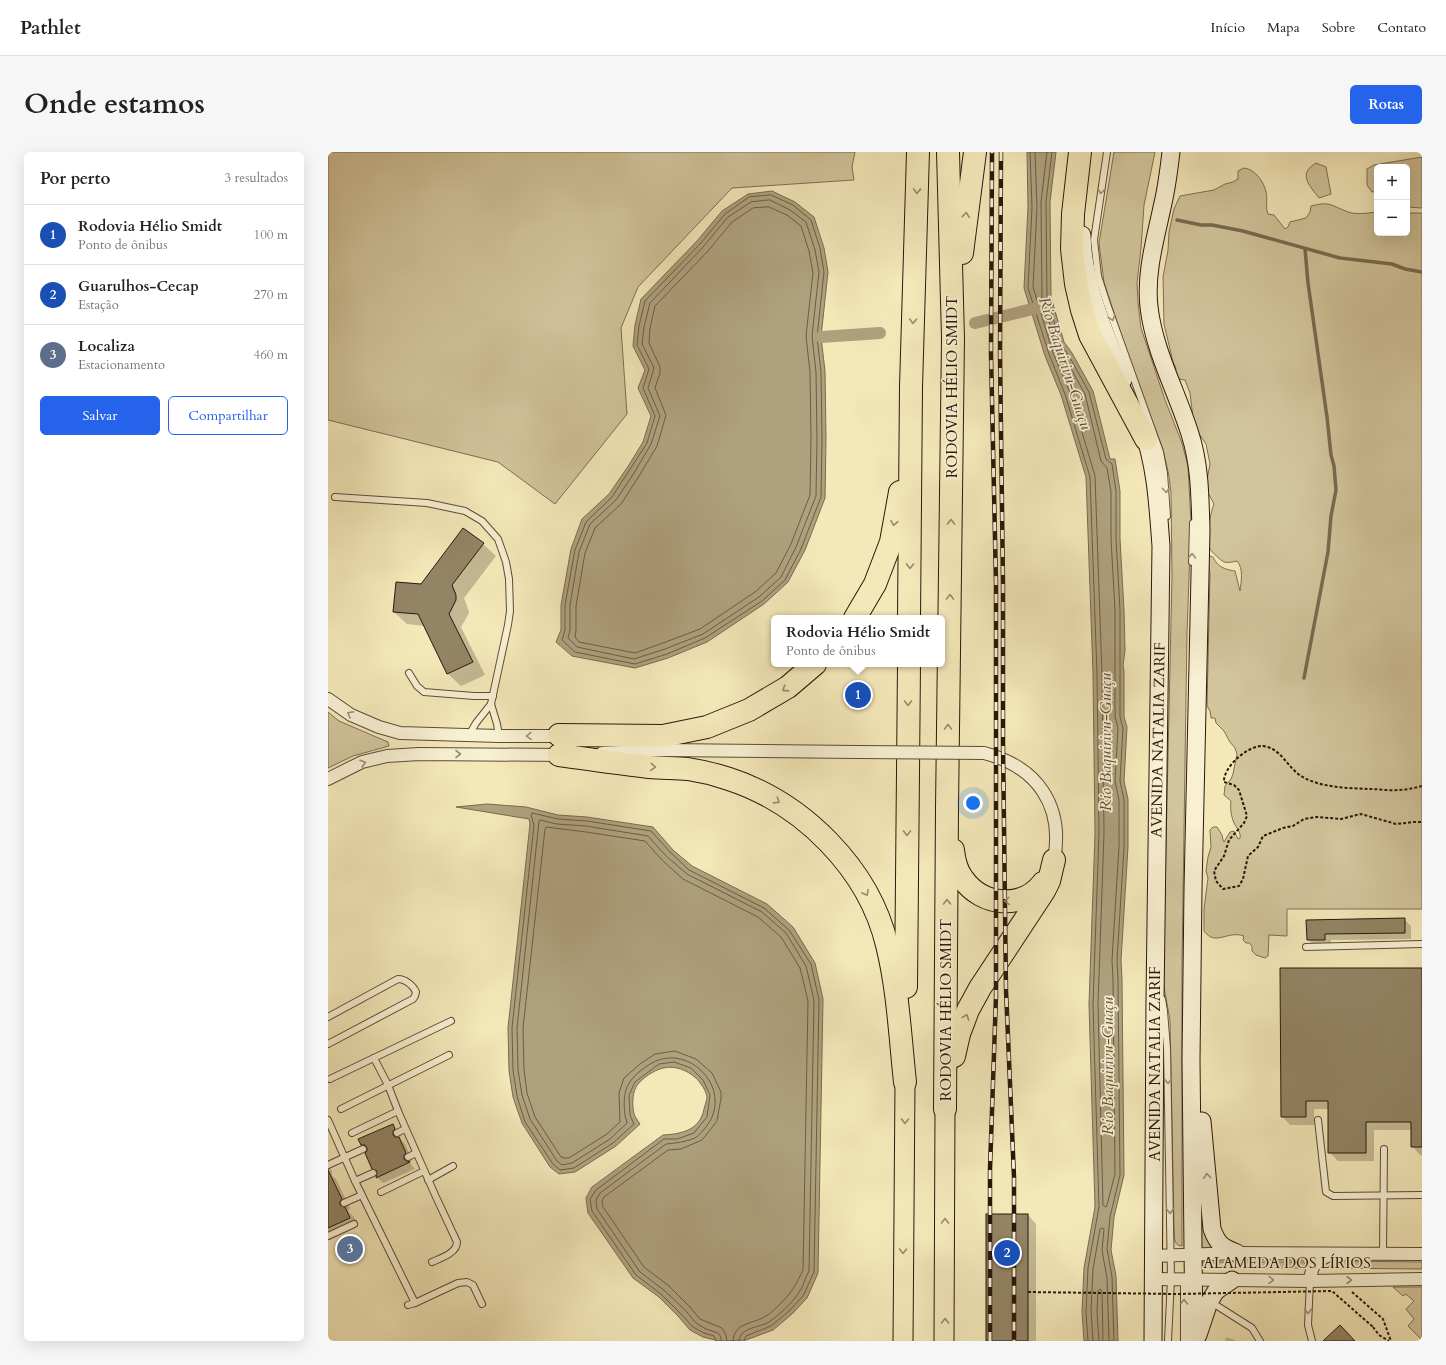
<!DOCTYPE html>
<html lang="pt">
<head>
<meta charset="utf-8">
<style>
	body { margin:0; font-family:Cardo,serif; background:#f6f6f6; color:#222 }
	.controls { position:absolute; right:12px; top:12px; display:grid; overflow:hidden; border-radius:6px; box-shadow:0 4px 16px #0002 }
	.controls button { width:36px; height:36px; display:grid; place-items:center; padding:0; border:0; border-bottom:1px solid #e0e0e0; background:#fff; color:#222; font:20px sans-serif }
	.you { position:absolute; left:645px; top:651px; width:14px; height:14px; margin:-10px; border:3px solid #fff; border-radius:50%; background:#1a73e8; box-shadow:0 0 0 6px #1a73e833 }
	.badge { display:grid; place-items:center; width:26px; height:26px; border-radius:50%; background:#2563eb; color:#fff; font-size:13px; font-weight:700 }
	.pin { position:absolute; translate:-50% -50%; border:2px solid #fff; box-shadow:0 1px 4px #0006 }
	.popup { position:absolute; left:443px; top:463px; width:174px; height:52px; box-sizing:border-box; display:grid; place-content:center; border-radius:6px; background:#fff; filter:drop-shadow(0 1px 3px #0005); font-size:13px; white-space:nowrap; color:#767676 }
	.popup b { font-size:15px; color:#222 }
	.popup::after { content:''; position:absolute; left:50%; top:100%; margin-left:-8px; border:8px solid transparent; border-top-color:#fff }
	.list { margin:0; padding:0; list-style:none }
	h2 { display:flex; justify-content:space-between; align-items:center; height:52px; margin:0; padding:0 16px; font-size:17px }
	h2 small { font-size:13px; font-weight:400; color:#767676 }
	.list li { display:grid; grid-template-columns:26px 1fr auto; gap:12px; align-items:center; box-sizing:border-box; height:60px; padding:0 16px; border-top:1px solid #e0e0e0 }
	.list b { display:block; font-size:15px; white-space:nowrap }
	.list p { margin:0; font-size:13px; white-space:nowrap; color:#767676 }
	.list em { font-size:13px; font-style:normal; color:#767676 }
	.actions { display:flex; gap:8px; padding:12px 16px }
	.actions a { flex:1; padding:9px 0; border:1px solid #2563eb; border-radius:6px; text-align:center; font-size:14px; color:#2563eb }
	.actions .main { background:#2563eb; color:#fff }
	.map { position:relative; flex:none; width:1094px; height:1189px; overflow:hidden; border-radius:6px }
	header { display:flex; align-items:center; gap:24px; box-sizing:border-box; height:56px; padding:0 20px; background:#fff; border-bottom:1px solid #e0e0e0 }
	header strong { font-size:19px }
	nav { display:flex; gap:22px; margin-inline-start:auto; font-size:14px }
	.intro { display:flex; align-items:center; justify-content:space-between; box-sizing:border-box; height:96px; padding:0 24px }
	h1 { margin:0; font-size:28px }
	.button { padding:10px 18px; border-radius:6px; background:#2563eb; color:#fff; font-size:14px; font-weight:700 }
	main { display:flex; gap:24px; padding:0 24px }
	aside { flex:1; background:#fff; border-radius:6px; box-shadow:0 4px 16px #0002 }
	.map>svg:first-child { display:block }
	.green { fill:#d2c49b; stroke:#7e6e53 }
	.water { fill:#afa17e; stroke:#7a6a50 }
	.shadow { fill:#0003 }
	.lines { fill:none; stroke-linecap:round; stroke-linejoin:round }
	.shore { stroke:#6c5c44; stroke-width:1 }
	.stream { stroke:#7a6a50; stroke-width:3.5 }
	.canal { stroke:#afa17e; stroke-width:12 }
	.building { fill:#938465; stroke:#2a170b }
	.service-casing { stroke:#5c4b36; stroke-width:8 }
	.minor-casing { stroke:#5c4b36; stroke-width:14 }
	.secondary-casing { stroke:#2a170b; stroke-width:19 }
	.primary-casing { stroke:#2a170b; stroke-width:21 }
	.motorway-casing { stroke:#2a170b; stroke-width:24 }
	.path { stroke:#2a170b; stroke-width:2; stroke-dasharray:3 2; stroke-linecap:butt }
	.service { stroke:#f8f0d2; stroke-width:6 }
	.minor { stroke:#f8f0d2; stroke-width:12 }
	.secondary { stroke:#f8f0d2; stroke-width:17 }
	.primary { stroke:#f4e8b9; stroke-width:19 }
	.motorway { stroke:#f4e8b9; stroke-width:22 }
	.rail-casing { stroke:#2a170b; stroke-width:4.5 }
	.rail { stroke:#f8f0d2; stroke-width:3; stroke-dasharray:9; stroke-linecap:butt }
	.minor-bridge-casing { stroke:#5c4b36; stroke-width:14; stroke-linecap:butt }
	.path-bridge { stroke:#2a170b; stroke-width:2; stroke-dasharray:3 2; stroke-linecap:butt }
	.minor-bridge { stroke:#f8f0d2; stroke-width:12 }
	.oneway { stroke:#998a6b }
	.oneway2 { stroke:#9b8e78 }
	.labels { text-anchor:middle; stroke-width:3.5; stroke-linejoin:round; paint-order:stroke }
	.street-label { font-size:15px; fill:#2a170b; stroke:#f8f0d2 }
	.water-label { font-size:16px; font-style:italic; fill:#5f4e39; stroke:#f8f0d2 }
</style>
</head>
<body>
<header>
<strong>Pathlet</strong>
<nav><a>Início</a><a>Mapa</a><a>Sobre</a><a>Contato</a></nav>
</header>
<div class="intro"><h1>Onde estamos</h1><a class="button">Rotas</a></div>
<main>
<aside>
<h2>Por perto<small>3 resultados</small></h2>
<ul class="list">
<li><span class="badge" style="background:#1a4fb4">1</span><div><b>Rodovia Hélio Smidt</b><p>Ponto de ônibus</p></div><em>100 m</em></li>
<li><span class="badge" style="background:#1a4fb4">2</span><div><b>Guarulhos-Cecap</b><p>Estação</p></div><em>270 m</em></li>
<li><span class="badge" style="background:#5c6f8a">3</span><div><b>Localiza</b><p>Estacionamento</p></div><em>460 m</em></li>
</ul>
<div class="actions"><a class="main">Salvar</a><a>Compartilhar</a></div>
</aside>
<div class="map">
<svg width="1094" height="1189" viewBox="0 0 1094 1189">
	<rect width="100%" height="100%" fill="#f4e8b9"/>
	<filter id="stains"><feTurbulence type="fractalNoise" baseFrequency=".005" numOctaves="4"/><feColorMatrix values="0 0 0 0 .2 0 0 0 0 .09 0 0 0 0 .02 0 0 0 .5 -.17"/></filter>
	<radialGradient id="worn" r=".72"><stop offset=".6" stop-color="#630" stop-opacity="0"/><stop offset="1" stop-color="#630" stop-opacity=".3"/></radialGradient>
	<g class="green">
		<path d="M0,0H527L524,15L526,28L404,36L310,135L293,176L299,262L227,352L170,310L0,268Z"/>
		<path d="M786,0H827L816,53L813,96L809,131L810,150L813,176L837,248L854,291L860,314L863,371L859,480L854,812V1094C844,1094 847,1082 846,1075L842,868L835,829L844,424L843,341L841,324L835,297L802,210L776,130L771,91Z"/>
		<path d="M1094,5V56L1079,55V15H1049V39L1044,40L1039,33V17L1046,13Z"/>
		<path d="M988,11L998,15L1003,42L991,46C982,34 969,22 988,11Z"/>
		<path d="M916,16C927,17 936,30 938,40C940,47 937,55 940,62L946,63L957,77L960,75L962,70L978,66L982,60L983,54C1002,49 1002,53 1020,60C1029,63 1040,61 1049,60V81H1079V63L1083,61H1094V757H959V784L941,783L940,804L937,806L928,803L924,799V794L921,791H918L915,788L916,784C899,778 888,795 876,779V757L880,726L878,719L880,705L883,695L882,678L885,675H889L894,683L895,688L896,690L902,680L906,679L910,687L912,686C913,680 909,677 906,671C903,664 902,656 903,649L896,643L897,634L903,627L905,622L909,602L907,596L902,590L896,579L888,571L887,566H883L882,559L879,554L882,422L880,411V405L883,404C889,408 883,404 888,410C892,416 900,418 907,419L912,439C913,430 916,417 909,409C905,410 900,411 896,410C892,408 884,400 882,397C878,387 882,361 886,352L880,341L879,328L882,312L878,292L870,280L865,266L862,241L857,228L850,227L847,221L848,216L845,210L836,172L835,125L840,98L841,80L846,57L852,44L886,38L897,32L905,30L910,27V19Z"/>
		<path d="M0,560L11,569L60,590L61,594L25,604L0,616Z"/>
		<path d="M871,1043L889,1096H869Z"/>
		<path d="M1012,1109L1094,1110V1117L990,1116L991,1111Z"/>
		<path d="M873,1110H976L977,1113L975,1116H875L873,1115Z"/>
		<path d="M1065,1135H1094V1188L1080,1174L1086,1167L1078,1157L1086,1149L1078,1142L1075,1144Z"/>
	</g>
	<g class="water">
		<path d="M699,0H728L722,50L723,145L736,190L744,201L765,239L782,307H787L792,339V387L796,458L797,498L795,514L796,519V565L799,575L796,629L800,647V695L793,808L794,828L796,1023L786,1065L783,1098L788,1124L790,1189H756L754,1160L756,1116L767,1055L761,852L767,681L765,522L758,325L733,243L717,204L696,136L700,55Z"/>
		<path d="M444,39L467,50L486,65L496,96L500,120L493,185L497,219L498,287L497,346L477,398L460,430L436,452L379,490L340,506L307,516L244,504L228,490L233,478V453L243,397L254,367L281,342L299,316L315,290L323,264L310,236L317,218L305,194L307,173L313,147L369,89L394,59L420,42Z"/>
		<path d="M159,652L198,655L230,663L259,665L325,675L345,698L364,714L439,752L465,775L487,811L495,847L490,1121L479,1146L464,1162L445,1178L418,1188L391,1189L375,1185L362,1178L350,1164L331,1145L305,1126L260,1061L258,1046L264,1035L335,983C354,982 372,978 376,957C377,953 379,948 379,945C378,938 372,930 368,926C348,909 328,913 310,932C304,939 304,953 306,962C307,965 310,969 312,972L288,994L247,1020L231,1022L222,1015L194,971L185,945L181,919L180,876L202,672L201,667L128,655Z"/>
	</g>
	<g class="shadow">
		<path d="M155,392L168,404L136,446L140,457L141,461L133,475L157,523L133,534L120,522L97,474L79,472L66,460L94,433Z"/>
		<path d="M1076,767L1083,774V787L1003,788V793L986,794L980,787L979,769Z"/>
		<path d="M1094,817V1003H1092L1084,994V978H1046V1009H1010L1001,1000V957H986V973H962L954,964Z"/>
		<path d="M65,973L71,979L73,984L71,986L77,992L84,1008L82,1011L87,1017L55,1031L49,1025L50,1021L44,1016L40,999L34,992Z"/>
		<path d="M0,1011L4,1020V1024L8,1027L22,1056L20,1059L26,1065L30,1074L2,1088L0,1086Z"/>
		<path d="M700,1063L708,1072V1189H659Z"/>
		<path d="M898,1185L909,1189H897Z"/>
	</g>
	<g class="lines">
		<g class="shore">
			<path d="M702,0L704,55L700,136L721,202L737,242L762,325L769,522L771,681L765,852L771,1055L760,1116L758,1160L760,1189"/>
			<path d="M707,0L709,55L705,135L725,201L742,240L767,324L774,522L776,681L770,852L775,1053L778,1055L779,1053L787,1022L785,828L784,808L791,695V648L787,629L790,576L787,565V458L783,387V340L779,316L773,309L757,242L737,206L728,193L714,146L713,50L719,0"/>
			<path d="M724,0L718,50L719,145L732,191L741,204L761,240L778,307L784,312L788,339V387L792,458V565L795,576L792,629L796,648V695L789,808L790,828L792,1023L782,1065L779,1097L784,1125L786,1189"/>
			<path d="M443,43L465,53L483,68L492,96L496,120L489,185L493,220L494,287L493,345L473,397L457,428L434,449L377,486L339,502L307,512L247,500L234,488L237,478V453L247,398L258,370L284,345L319,291L327,264L315,236L321,217L309,193L311,174L317,149L372,92L397,62L421,45Z"/>
			<path d="M442,48L462,58L478,70L487,98L491,120L484,184L488,220L489,287L488,344L468,395L453,425L431,445L375,482L337,497L306,507L249,495L240,486L242,478V453L251,400L262,372L288,348L306,321L323,292L332,264L320,236L326,216L314,192L316,175L322,151L375,95L400,65L423,50Z"/>
			<path d="M441,55L459,63L473,74L481,99L485,121L478,184L482,220L483,287L482,343L463,392L448,421L427,440L372,477L335,491L307,501L251,490L247,485L248,478V454L257,401L267,376L293,352L311,324L329,294L338,263L327,236L332,221V215L321,191L322,176L327,154L380,99L404,70L425,56Z"/>
			<path d="M388,1189L386,1184L376,1181L365,1175L353,1162L333,1142L308,1123L264,1059L262,1047L268,1038L336,987H349L366,981L379,965L382,943L375,928L363,916L346,910L331,912L307,930L301,943L302,963L306,972L285,991L246,1016L232,1018L225,1012L197,970L189,944L185,918L184,876L206,673L203,663L204,661L230,667L259,669L323,679L342,700L361,718L436,756L461,778L483,812L491,848L486,1120L475,1144L461,1159L443,1174L418,1184L416,1189"/>
			<path d="M393,1189V1185L390,1181L378,1177L368,1171L357,1158L337,1139L312,1120L269,1057L268,1048L272,1041L338,992C348,991 357,990 367,986C372,983 375,978 378,975C408,937 358,886 319,914C299,928 294,938 297,963C297,966 299,968 299,971L282,987L244,1011L234,1013L229,1009L202,967L194,943L190,918L189,876L211,669L212,668L229,672L258,674L320,684L338,704L359,722L434,760L458,781L478,814L486,848L481,1119C477,1126 475,1136 470,1142C463,1152 451,1163 441,1170C431,1176 412,1175 411,1189"/>
			<path d="M399,1189L398,1183L394,1176L372,1167L361,1154L341,1134L316,1115L275,1055L274,1049L276,1045L340,998L353,997L374,988L389,969L393,946V940L384,921L368,907L347,899L327,902L312,912L296,926L291,941L292,970L279,982L241,1006H236L233,1005L207,965L199,941L196,917L195,876L217,677L218,675L258,680L317,689L334,708L355,727L430,765L453,785L472,816L480,849L475,1118C469,1131 463,1142 452,1152C448,1156 443,1161 438,1164C426,1172 406,1170 405,1189"/>
			<path d="M765,1189L763,1159L765,1117L772,1077L774,1076L776,1077L774,1098L779,1126L781,1189"/>
			<path d="M771,1189L769,1160L770,1139L772,1137L774,1139L775,1189"/>
		</g>
		<g class="stream">
			<path d="M849,68L873,73H884L915,79L1012,106L1064,112L1077,117L1094,120"/>
			<path d="M976,526L1000,400L1003,364L1008,338L1006,314L1003,303L999,265L980,131L977,97"/>
		</g>
		<g class="canal">
			<path d="M647,171L717,154"/>
			<path d="M493,185L552,181"/>
		</g>
	</g>
	<g class="building">
		<path d="M135,376L156,391L124,433L128,443V448L121,462L145,510L119,522L90,462L65,460L68,430L93,432Z"/>
		<path d="M1077,766V781L997,782V788H979L978,768Z"/>
		<path d="M952,816H1094V995H1083V970H1038V1001H1000V949H978V965H953Z"/>
		<path d="M65,972L67,977L65,979V983L67,985H71L78,1001L76,1003V1007L78,1009L82,1010L48,1026L49,1019L44,1017L37,1001L39,999V996L37,993H33L30,987Z"/>
		<path d="M0,1018L14,1047L12,1050V1053L17,1055L22,1066L0,1076Z"/>
		<rect x="658" y="1062" width="42" height="127"/>
		<path d="M1012,1173L1027,1189H995Z"/>
	</g>
	<g class="lines">
		<g class="service-casing">
			<g id="service">
				<path d="M779,0L766,88L770,124L779,152L832,300L836,321L839,364"/>
				<path d="M7,345L99,351L137,359L154,369L170,387L178,410L181,427L182,459L180,473L163,552L148,571L141,583"/>
				<path d="M864,410L865,371"/>
				<path d="M81,521L89,534L96,540L146,544H165"/>
				<path d="M163,552L169,572L171,584"/>
				<path d="M978,795L1094,792"/>
				<path d="M834,847L836,859L839,896L843,1127L840,1189"/>
				<path d="M0,865L70,827C77,827 85,833 88,840L87,844L85,847L0,892"/>
				<path d="M2,927L123,869"/>
				<path d="M13,957L121,903"/>
				<path d="M70,959L108,1045L129,1090C129,1101 113,1106 104,1110"/>
				<path d="M0,968L27,1029L87,1151L80,1153"/>
				<path d="M990,968L998,1040L1005,1044L1094,1043"/>
				<path d="M24,981L70,959L60,933L46,906"/>
				<path d="M69,981L77,977"/>
				<path d="M80,1005L88,1001"/>
				<path d="M0,1013L35,997"/>
				<path d="M100,1028L125,1014"/>
				<path d="M27,1029L45,1021"/>
				<path d="M53,1040L96,1019"/>
				<path d="M16,1051L34,1043"/>
				<path d="M0,1084L26,1072"/>
				<path d="M1055,1101L1056,997"/>
				<path d="M982,1129L980,1173L984,1189"/>
				<path d="M883,1150L924,1176L932,1189"/>
				<path d="M87,1151L130,1131L139,1130L145,1133L154,1152"/>
				<path d="M856,1189V1127"/>
			</g>
		</g>
		<g class="minor-casing">
			<g id="minor">
				<path d="M0,547L23,563L51,575L72,581L171,584H235"/>
				<path d="M274,601L335,598L530,600"/>
				<path d="M656,601C710,615 736,654 726,708"/>
				<path d="M0,627L34,610L59,604L91,602L236,603"/>
				<path d="M825,1104L909,1101L1094,1102"/>
				<path d="M825,1127L982,1129L1094,1127"/>
				<path d="M982,1129C984,1111 987,1110 1003,1102"/>
			</g>
		</g>
		<g class="secondary-casing">
			<g id="secondary">
				<path d="M843,0C841,17 839,34 835,51C828,85 817,120 821,155C826,199 849,240 862,282C872,313 872,345 873,378L865,737L863,908L866,1189"/>
				<path d="M754,83C755,134 778,181 795,228"/>
				<path d="M814,275C828,313 830,354 833,394L827,847L825,1189"/>
				<path d="M874,969L884,1077C890,1093 894,1095 909,1101"/>
				<path d="M870,1183L881,1150L888,1139L904,1128"/>
			</g>
		</g>
		<g class="primary-casing">
			<g id="primary">
				<path d="M575,1189L577,930"/>
				<path d="M616,1189L617,957"/>
			</g>
		</g>
		<g class="motorway-casing">
			<g id="motorway">
				<path d="M752,0L745,62L744,97L748,132L754,158L762,183L818,287"/>
				<path d="M634,101L647,0"/>
				<path d="M527,466L547,432L563,390L572,340"/>
				<path d="M581,466L583,235L590,0"/>
				<path d="M231,583L335,584L379,575L421,558L460,535L487,512"/>
				<path d="M231,603C261,607 291,612 321,615C334,616 347,616 360,617C373,619 389,623 401,627C475,651 541,717 559,793C570,837 572,884 577,930"/>
				<path d="M625,698C626,708 628,718 635,727C654,754 694,758 715,731"/>
				<path d="M578,835L581,512"/>
				<path d="M626,904L631,882L640,858L652,836L716,739L721,729L726,708"/>
				<path d="M617,957L619,656L625,186L620,0"/>
			</g>
		</g>
		<g class="path">
			<path d="M1094,634C1086,636 1078,638 1070,638C1061,639 1051,637 1042,637C1020,636 993,636 973,624C959,615 953,596 935,594C920,593 895,615 896,630L906,633L911,638L919,664L916,671L901,688L896,704L886,719L888,729L895,737L911,734L915,727L920,704L930,695L935,684L955,676L965,674L976,667L989,665L1013,667L1033,662L1068,672L1086,670H1094"/>
			<path d="M1024,1140L1055,1167L1063,1189"/>
			<path d="M1045,1175L1051,1183L1061,1189"/>
		</g>
		<use href="#service" class="service"/>
		<use href="#minor" class="minor"/>
		<use href="#secondary" class="secondary"/>
		<use href="#primary" class="primary"/>
		<use href="#motorway" class="motorway"/>
		<g class="rail-casing">
			<g id="rail">
				<path d="M673,0L672,202L675,432V592L678,838L686,1025V1189"/>
				<path d="M662,1189V1017L668,844V432L663,202L664,0"/>
			</g>
		</g>
		<use href="#rail" class="rail"/>
		<g class="minor-bridge-casing">
			<path id="minor-bridge" d="M530,600L656,601"/>
		</g>
		<path class="path-bridge" d="M700,1140L849,1142L1004,1139L1045,1175"/>
		<use href="#minor-bridge" class="minor-bridge"/>
	</g>
	<defs><path id="oneway-chevron" d="M-2-3.5L2.5 0L-2 3.5" fill="none" stroke-width="1.6" stroke-linecap="round" stroke-linejoin="round"/></defs>
	<g class="oneway">
		<use href="#oneway-chevron" transform="translate(589 39) rotate(92)"/>
		<use href="#oneway-chevron" transform="translate(638 63) rotate(-84)"/>
		<use href="#oneway-chevron" transform="translate(585 169) rotate(92)"/>
		<use href="#oneway-chevron" transform="translate(623 370) rotate(-90)"/>
		<use href="#oneway-chevron" transform="translate(566 371) rotate(101)"/>
		<use href="#oneway-chevron" transform="translate(582 414) rotate(91)"/>
		<use href="#oneway-chevron" transform="translate(622 445) rotate(-89)"/>
		<use href="#oneway-chevron" transform="translate(457 537) rotate(147)"/>
		<use href="#oneway-chevron" transform="translate(580 551) rotate(91)"/>
		<use href="#oneway-chevron" transform="translate(620 575) rotate(-89)"/>
		<use href="#oneway-chevron" transform="translate(325 615) rotate(4)"/>
		<use href="#oneway-chevron" transform="translate(449 649) rotate(32)"/>
		<use href="#oneway-chevron" transform="translate(579 681) rotate(91)"/>
		<use href="#oneway-chevron" transform="translate(538 741) rotate(61)"/>
		<use href="#oneway-chevron" transform="translate(679 749) rotate(177)"/>
		<use href="#oneway-chevron" transform="translate(619 750) rotate(-90)"/>
		<use href="#oneway-chevron" transform="translate(638 865) rotate(-69)"/>
		<use href="#oneway-chevron" transform="translate(577 969) rotate(91)"/>
		<use href="#oneway-chevron" transform="translate(617 1069) rotate(-90)"/>
		<use href="#oneway-chevron" transform="translate(575 1099) rotate(91)"/>
		<use href="#oneway-chevron" transform="translate(617 1169) rotate(-90)"/>
	</g>
	<g class="oneway2">
		<use href="#oneway-chevron" transform="translate(773 39) rotate(98)"/>
		<use href="#oneway-chevron" transform="translate(784 166) rotate(70)"/>
		<use href="#oneway-chevron" transform="translate(838 338) rotate(85)"/>
		<use href="#oneway-chevron" transform="translate(864 404) rotate(-89)"/>
		<use href="#oneway-chevron" transform="translate(22 562) rotate(-151)"/>
		<use href="#oneway-chevron" transform="translate(201 584) rotate(179)"/>
		<use href="#oneway-chevron" transform="translate(130 602)"/>
		<use href="#oneway-chevron" transform="translate(35 611) rotate(-18)"/>
		<use href="#oneway-chevron" transform="translate(840 929) rotate(89)"/>
		<use href="#oneway-chevron" transform="translate(879 1024) rotate(-95)"/>
		<use href="#oneway-chevron" transform="translate(842 1059) rotate(89)"/>
		<use href="#oneway-chevron" transform="translate(943 1128) rotate(1)"/>
		<use href="#oneway-chevron" transform="translate(1021 1128)"/>
		<use href="#oneway-chevron" transform="translate(856 1150) rotate(-90)"/>
		<use href="#oneway-chevron" transform="translate(980 1159) rotate(90)"/>
	</g>
	<g class="labels">
		<g class="street-label">
			<text transform="translate(624 235) rotate(-90)" y="5">RODOVIA HÉLIO SMIDT</text>
			<text transform="translate(830 588) rotate(-89)" y="5">AVENIDA NATALIA ZARIF</text>
			<text transform="translate(618 858) rotate(-90)" y="5">RODOVIA HÉLIO SMIDT</text>
			<text transform="translate(827 912) rotate(-90)" y="5">AVENIDA NATALIA ZARIF</text>
			<text x="959" y="1116">ALAMEDA DOS LÍRIOS</text>
		</g>
		<g class="water-label">
			<text transform="translate(738 211) rotate(72)" y="6">Rio Baquirivu-Guaçu</text>
			<text transform="translate(777 590) rotate(-90)" y="6">Rio Baquirivu-Guaçu</text>
			<text transform="translate(779 914) rotate(-90)" y="6">Rio Baquirivu-Guaçu</text>
		</g>
	</g>
	<rect width="100%" height="100%" filter="url(#stains)"/>
	<rect width="100%" height="100%" fill="url(#worn)"/>
</svg>
<div class="controls">
<button>+</button>
<button>−</button>
</div>
<div class="you"></div>
<div class="pin badge" style="left:530px;top:543px;background:#1a4fb4">1</div>
<div class="popup"><b>Rodovia Hélio Smidt</b>Ponto de ônibus</div>
<div class="pin badge" style="left:679px;top:1101px;background:#1a4fb4">2</div>
<div class="pin badge" style="left:22px;top:1097px;background:#5c6f8a">3</div>
</div>
</main>
</body>
</html>
